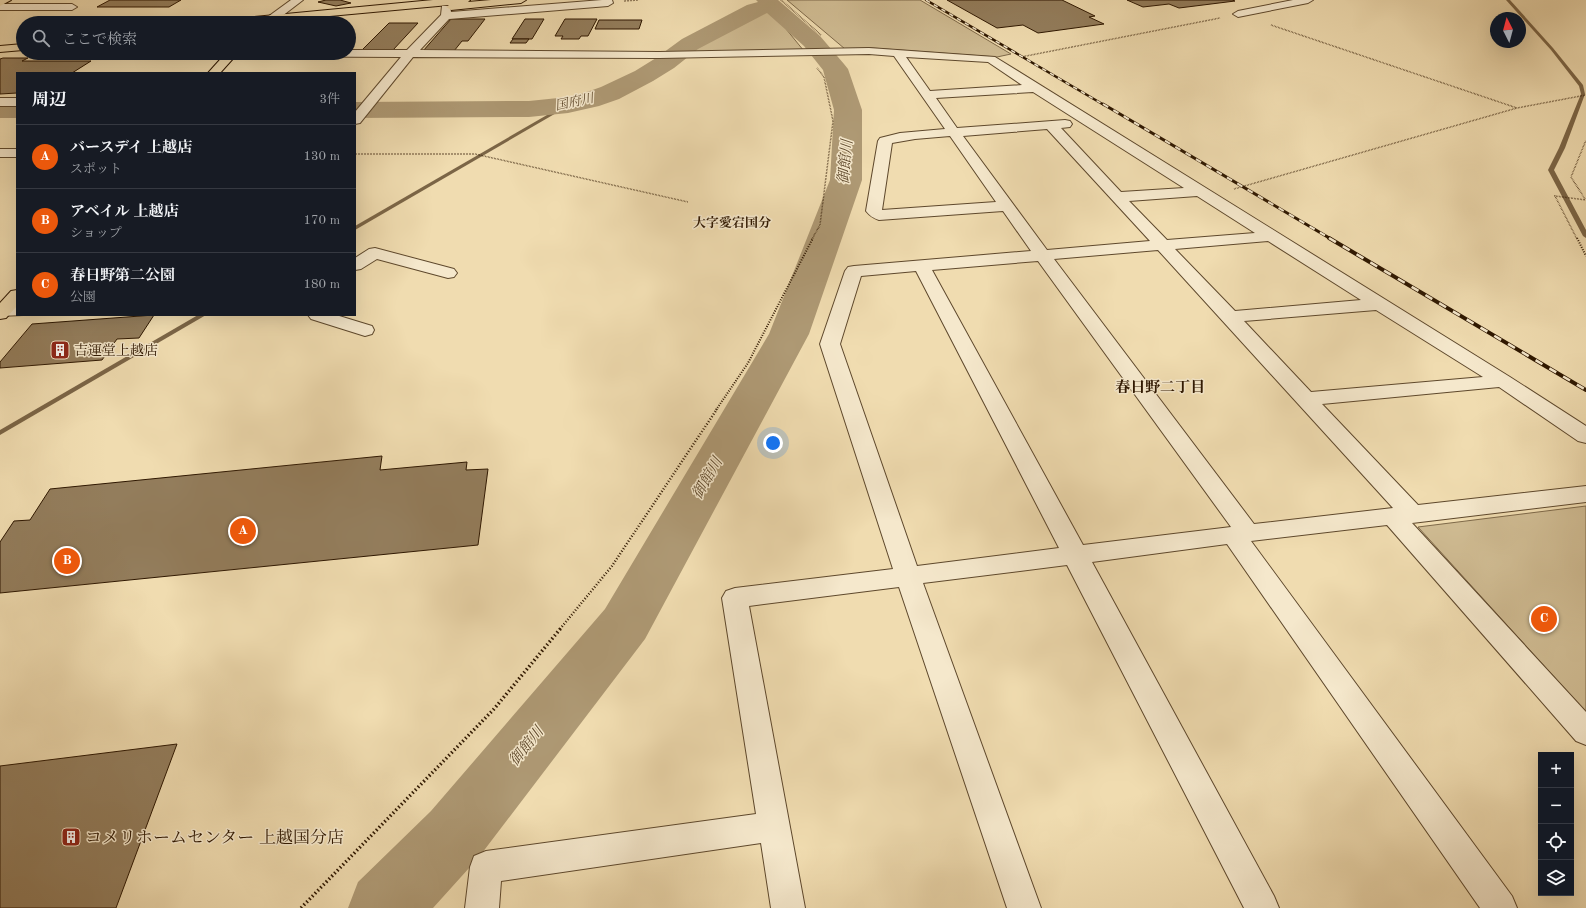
<!DOCTYPE html>
<html lang="ja">
<head>
<meta charset="utf-8">
<style>
	body { margin:0; font-family:"Old Standard TT","Noto Serif JP",serif; background:#20242c; color:#f1f3f6 }
	.controls { position:absolute; right:12px; bottom:12px; display:grid; overflow:hidden; border-radius:0px; box-shadow:0 4px 16px #0002 }
	.controls button { width:36px; height:36px; display:grid; place-items:center; padding:0; border:0; border-bottom:1px solid #363941; background:#171b24; color:#f1f3f6; font:20px sans-serif }
	.compass { position:absolute; left:1490px; top:12px; width:36px; height:36px; border-radius:50%; background:#171b24; box-shadow:0 4px 16px #0002; rotate:354deg }
	.you { position:absolute; left:773px; top:443px; width:14px; height:14px; margin:-10px; border:3px solid #fff; border-radius:50%; background:#1a73e8; box-shadow:0 0 0 6px #1a73e833 }
	.badge { display:grid; place-items:center; width:26px; height:26px; border-radius:50%; background:#ea580c; color:#fff; font-size:13px; font-weight:700 }
	.pin { position:absolute; translate:-50% -50%; border:2px solid #fff; box-shadow:0 1px 4px #0006 }
	.list { margin:0; padding:0; list-style:none }
	h2 { display:flex; justify-content:space-between; align-items:center; height:52px; margin:0; padding:0 16px; font-size:17px }
	h2 small { font-size:13px; font-weight:400; color:#9ea1a6 }
	.list li { display:grid; grid-template-columns:26px 1fr auto; gap:12px; align-items:center; box-sizing:border-box; height:64px; padding:0 16px; border-top:1px solid #363941 }
	.list b { display:block; font-size:15px; white-space:nowrap }
	.list p { margin:0; font-size:13px; white-space:nowrap; color:#9ea1a6 }
	.list em { font-size:13px; font-style:normal; color:#9ea1a6 }
	.icon { flex:none; width:22px; height:22px; fill:none; stroke:currentColor; stroke-width:2; stroke-linecap:round; stroke-linejoin:round }
	.map { position:relative; flex:none; width:1586px; height:908px; overflow:hidden }
	.search { position:absolute; background:#171b24; box-shadow:0 4px 16px #0002; left:16px; top:16px; width:340px; height:44px; display:flex; align-items:center; gap:10px; box-sizing:border-box; padding:0 14px; border-radius:22px; color:#9ea1a6; font-size:15px }
	.panel { position:absolute; background:#171b24; box-shadow:0 4px 16px #0002; left:16px; top:72px; width:340px; height:244px; border-radius:0px }
	.map>svg:first-child { display:block }
	.green { fill:#cfbb92; stroke:#7e6949 }
	.lines { fill:none; stroke-linecap:round; stroke-linejoin:round }
	.stream { fill:#7b6546; fill-rule:evenodd }
	.river { fill:#ae9974; fill-rule:evenodd }
	.building { fill:#937d5c; stroke:#2e1700 }
	.minor-casing { stroke:#5e482c; stroke-width:2 }
	.major-casing { stroke:#2e1700; stroke-width:2 }
	.highway-casing { stroke:#2e1700; stroke-width:2 }
	.path-far3 { stroke:#2e1700; stroke-width:1.5; stroke-dasharray:0.5 1; stroke-linecap:butt }
	.path-far2 { stroke:#2e1700; stroke-width:2; stroke-dasharray:1 1.5; stroke-linecap:butt }
	.path-far1 { stroke:#2e1700; stroke-width:2.5; stroke-dasharray:1 2; stroke-linecap:butt }
	.path { stroke:#2e1700; stroke-width:3.5; stroke-dasharray:1.5 2.5; stroke-linecap:butt }
	.minor { fill:#f5e8cc; fill-rule:evenodd }
	.major { fill:#f0dcb0; fill-rule:evenodd }
	.highway { fill:#f0dcb0; fill-rule:evenodd }
	.rail-far2-casing { stroke:#2e1700; stroke-width:2.5 }
	.rail-far1-casing { stroke:#2e1700; stroke-width:3 }
	.rail-casing { stroke:#2e1700; stroke-width:4 }
	.rail-far2 { stroke:#f5e8cc; stroke-width:1.5; stroke-dasharray:4.5; stroke-linecap:butt }
	.rail-far1 { stroke:#f5e8cc; stroke-width:2; stroke-dasharray:6; stroke-linecap:butt }
	.rail { stroke:#f5e8cc; stroke-width:2.5; stroke-dasharray:8; stroke-linecap:butt }
	.labels { text-anchor:middle; stroke-width:3; stroke-linejoin:round; paint-order:stroke }
	.far-water-label { font-size:13px; font-style:italic; fill:#614b2e; stroke:#f5e8cc }
	.far-neighbourhood-label { font-size:13px; font-weight:bold; fill:#2e1700; stroke:#f5e8cc }
	.poi-label { font-size:14px; fill:#2e1700; stroke:#f5e8cc; text-anchor:start }
	.water-label { font-size:15px; font-style:italic; fill:#614b2e; stroke:#f5e8cc }
	.neighbourhood-label { font-size:15px; font-weight:bold; fill:#2e1700; stroke:#f5e8cc }
	.near-poi-label { font-size:17px; fill:#2e1700; stroke:#f5e8cc; text-anchor:start }
</style>
</head>
<body>
<div class="map">
<svg width="1586" height="908" viewBox="0 0 1586 908">
	<rect width="100%" height="100%" fill="#f0dcb0"/>
	<filter id="stains"><feTurbulence type="fractalNoise" baseFrequency=".005" numOctaves="4"/><feColorMatrix values="0 0 0 0 .2 0 0 0 0 .09 0 0 0 0 .02 0 0 0 .5 -.17"/></filter>
	<radialGradient id="worn" r=".72"><stop offset=".6" stop-color="#630" stop-opacity="0"/><stop offset="1" stop-color="#630" stop-opacity=".3"/></radialGradient>
	<g class="green">
		<path d="M787,0H920L1011,54L997,57L872,48L845,49Z"/>
		<path d="M764,10L773,13L804,51L686,52L753,13Z"/>
		<path d="M1586,506V712L1418,527Z"/>
	</g>
	<g class="lines">
		<g class="stream">
			<path d="M1506,0H1510L1553,48L1583,85L1585,94L1565,148L1554,170L1586,230V238L1583,236L1548,170L1559,148L1581,94L1579,86L1551,50Z"/>
			<path d="M566,104L570,105L355,230V226Z"/>
			<path d="M198,315H206L0,435V430Z"/>
		</g>
		<g class="river">
			<path d="M756,0H778L820,36L844,64L848,69L862,110V180L809,334L645,639L479,857L433,908H348L358,882L431,811L605,609L769,334L830,180L834,110L823,70L804,46L767,13L698,49L674,68L653,81L619,99L599,106L568,113L529,117L355,118V102L529,101L568,97L581,94L601,87L635,71L656,58L682,39L747,5L758,2Z"/>
			<rect x="0" y="102" width="17" height="16"/>
		</g>
	</g>
	<g class="building">
		<path d="M110,0H181L169,7H97Z"/>
		<path d="M326,0H340L351,3L336,6L318,2Z"/>
		<path d="M947,0H1062L1095,16L1089,17L1104,24L1038,33L1023,25L997,28Z"/>
		<path d="M1127,0H1232L1235,1L1179,8L1169,4L1143,7Z"/>
		<path d="M64,19L57,23H24L30,20Z"/>
		<path d="M451,19H485L468,41H462L454,51H423Z"/>
		<path d="M525,19H544L532,39H512Z"/>
		<path d="M565,19H597L588,36H581L579,39H561L563,36H555Z"/>
		<path d="M599,20H642L639,29H595Z"/>
		<path d="M389,23H418L393,50H362Z"/>
		<path d="M513,39H529L526,43H510Z"/>
		<path d="M162,53H206L203,56H158Z"/>
		<path d="M3,58H28L22,61H91L72,73H17V93L0,94V59Z"/>
		<path d="M154,315L139,338L117,339L102,360L0,368V362L32,324Z"/>
		<path d="M382,456L380,470L467,462L466,470L488,469L478,545L0,593V542L14,521L30,520L50,489Z"/>
		<path d="M177,744L116,908H0V766Z"/>
	</g>
	<g class="lines">
		<g class="minor-casing">
			<g id="minor">
				<path d="M291,0H303L277,20H269L268,18L269,16Z"/>
				<path d="M602,0H612L613,3L608,6L449,19L420,50L659,52L869,48L995,57L1510,377L1586,426V443L1578,441L1499,387L1322,404L1418,505L1586,486V502L1412,523L1586,712V745L1576,741L1387,525L1251,541L1512,896L1517,908H1480L1227,544L1092,562L1274,896L1279,908H1244L1067,565L923,583L1041,908H1007L899,587L749,606L805,908H771L761,843L501,881L499,908H465L470,867L474,856L486,851L756,814L722,598L726,591L735,588L893,569L820,344L845,271L848,267L854,266L1031,251L1003,211L879,220C873,218 870,216 866,211L878,141L880,138L900,133L945,129L894,56L869,54L659,58L413,57L360,123L355,124V112L401,57L231,56L227,55L225,53H349V50H407L441,15L442,6H450L451,12ZM906,57L988,62L1022,85L930,91ZM1033,92L1184,188L1121,192L1061,128L1070,127L1072,124L1070,121L1065,120L957,128L936,98ZM1047,129L1150,241L1047,250L963,136ZM950,136L996,202L882,210L892,143L915,139ZM1197,196L1255,233L1167,240L1129,201ZM1268,241L1361,300L1235,311L1175,249ZM1158,250L1393,508L1254,524L1054,259ZM1038,261L1231,527L1083,545L932,270ZM916,271L1059,548L917,566L840,344L861,276ZM1376,310L1483,377L1311,392L1244,321Z"/>
				<path d="M1293,0H1313L1308,3L1238,17L1233,14L1238,11Z"/>
				<path d="M0,4H72L77,7L72,10H0Z"/>
				<rect x="0" y="98" width="17" height="8"/>
				<rect x="0" y="149" width="17" height="8"/>
				<path d="M375,248L454,269L457,273L454,277L448,278L377,259L361,269L355,270V258L369,249Z"/>
				<path d="M0,306H17V315H23L0,316Z"/>
				<path d="M308,315H336L372,326L374,330L372,334L365,336L311,319Z"/>
			</g>
		</g>
		<g class="major-casing">
			<g id="major">
				<path d="M0,0H11L0,6Z"/>
				<path d="M273,15L278,18L273,23H261L269,16Z"/>
				<path d="M226,53H238L220,73H208Z"/>
				<path d="M17,290V306L6,318L0,319V303L11,291Z"/>
			</g>
		</g>
		<g class="highway-casing">
			<g id="highway">
				<path d="M433,0H470L468,2L491,0H526L521,3L451,10L446,7L449,5L254,23H216L221,20Z"/>
				<path d="M23,44V50L0,52V46Z"/>
			</g>
		</g>
		<g class="path-far3">
			<path d="M781,0L821,35"/>
			<path d="M624,1L639,0"/>
			<path d="M1271,25L1517,108"/>
			<path d="M1021,57L1220,18"/>
			<path d="M355,154H475L688,202"/>
			<path d="M1234,189L1517,108L1586,95"/>
			<path d="M1585,199L1571,177L1586,140"/>
			<path d="M812,239L820,225L833,121L824,77L817,68"/>
			<path d="M1577,239L1555,196L1586,200"/>
		</g>
		<g class="path-far2">
			<path d="M1577,238L1586,256"/>
			<path d="M716,410L748,363L813,238"/>
		</g>
		<path class="path-far1" d="M560,629L612,566L717,409"/>
		<path class="path" d="M301,908L494,709L561,628"/>
		<use href="#minor" class="minor"/>
		<use href="#major" class="major"/>
		<use href="#highway" class="highway"/>
		<g class="rail-far2-casing">
			<path id="rail-far2" d="M926,0L1104,105"/>
		</g>
		<g class="rail-far1-casing">
			<path id="rail-far1" d="M1103,104L1331,239"/>
		</g>
		<g class="rail-casing">
			<path id="rail" d="M1329,238L1586,390"/>
		</g>
		<use href="#rail-far2" class="rail-far2"/>
		<use href="#rail-far1" class="rail-far1"/>
		<use href="#rail" class="rail"/>
	</g>
	<defs>
		<g id="building-square" transform="scale(1)"><rect x="-9" y="-9" width="18" height="18" rx="4" fill="#8f2418" stroke="#f5e8cc"/><path d="M-4-6H4V6H1V3H-1V6H-4ZM-2.5-4.3h1.7v1.8h-1.7ZM.8-4.3h1.7v1.8H.8ZM-2.5-1h1.7V.8h-1.7ZM.8-1h1.7V.8H.8Z" fill="#fff"/></g>
	</defs>
	<g fill-rule="evenodd">
		<use href="#building-square" x="60" y="350"/>
		<use href="#building-square" x="71" y="837"/>
	</g>
	<g class="labels">
		<g class="far-water-label">
			<text transform="translate(574 101) rotate(-12)" y="5">国府川</text>
		</g>
		<g class="far-neighbourhood-label">
			<text x="732" y="227">大字愛宕国分</text>
		</g>
		<g class="poi-label">
			<text x="74" y="355">吉運堂上越店</text>
		</g>
		<g class="water-label">
			<text transform="translate(845 162) rotate(-85)" y="5">御館川</text>
			<text transform="translate(707 478) rotate(-60)" y="5">御館川</text>
			<text transform="translate(526 746) rotate(-51)" y="5">御館川</text>
		</g>
		<g class="neighbourhood-label">
			<text x="1160" y="392">春日野二丁目</text>
		</g>
		<g class="near-poi-label">
			<text x="85" y="843">コメリホームセンター 上越国分店</text>
		</g>
	</g>
	<rect width="100%" height="100%" filter="url(#stains)"/>
	<rect width="100%" height="100%" fill="url(#worn)"/>
</svg>
<div class="controls">
<button>+</button>
<button>−</button>
<button><svg class="icon" aria-label="locate" viewBox="0 0 24 24"><circle cx="12" cy="12" r="6"/><path d="M12 2v4M12 18v4M2 12h4M18 12h4"/></svg></button>
<button><svg class="icon" aria-label="layers" viewBox="0 0 24 24"><path d="M12 4l9 5-9 5-9-5zM3 14l9 5 9-5"/></svg></button>
</div>
<svg class="compass" viewBox="-18 -18 36 36"><path d="M0-13l5 13h-10z" fill="#e53935"/><path d="M0 13l5-13h-10z" fill="#9ea1a6"/></svg>
<div class="you"></div>
<div class="pin badge" style="left:243px;top:531px">A</div>
<div class="pin badge" style="left:67px;top:561px">B</div>
<div class="pin badge" style="left:1544px;top:619px">C</div>
<div class="search"><svg class="icon" aria-label="search" viewBox="0 0 24 24"><circle cx="10" cy="10" r="6"/><path d="M15 15l6 6"/></svg>ここで検索</div>
<section class="panel">
<h2>周辺<small>3件</small></h2>
<ul class="list">
<li><span class="badge">A</span><div><b>バースデイ 上越店</b><p>スポット</p></div><em>130 m</em></li>
<li><span class="badge">B</span><div><b>アベイル 上越店</b><p>ショップ</p></div><em>170 m</em></li>
<li><span class="badge">C</span><div><b>春日野第二公園</b><p>公園</p></div><em>180 m</em></li>
</ul>
</section>
</div>
</body>
</html>
